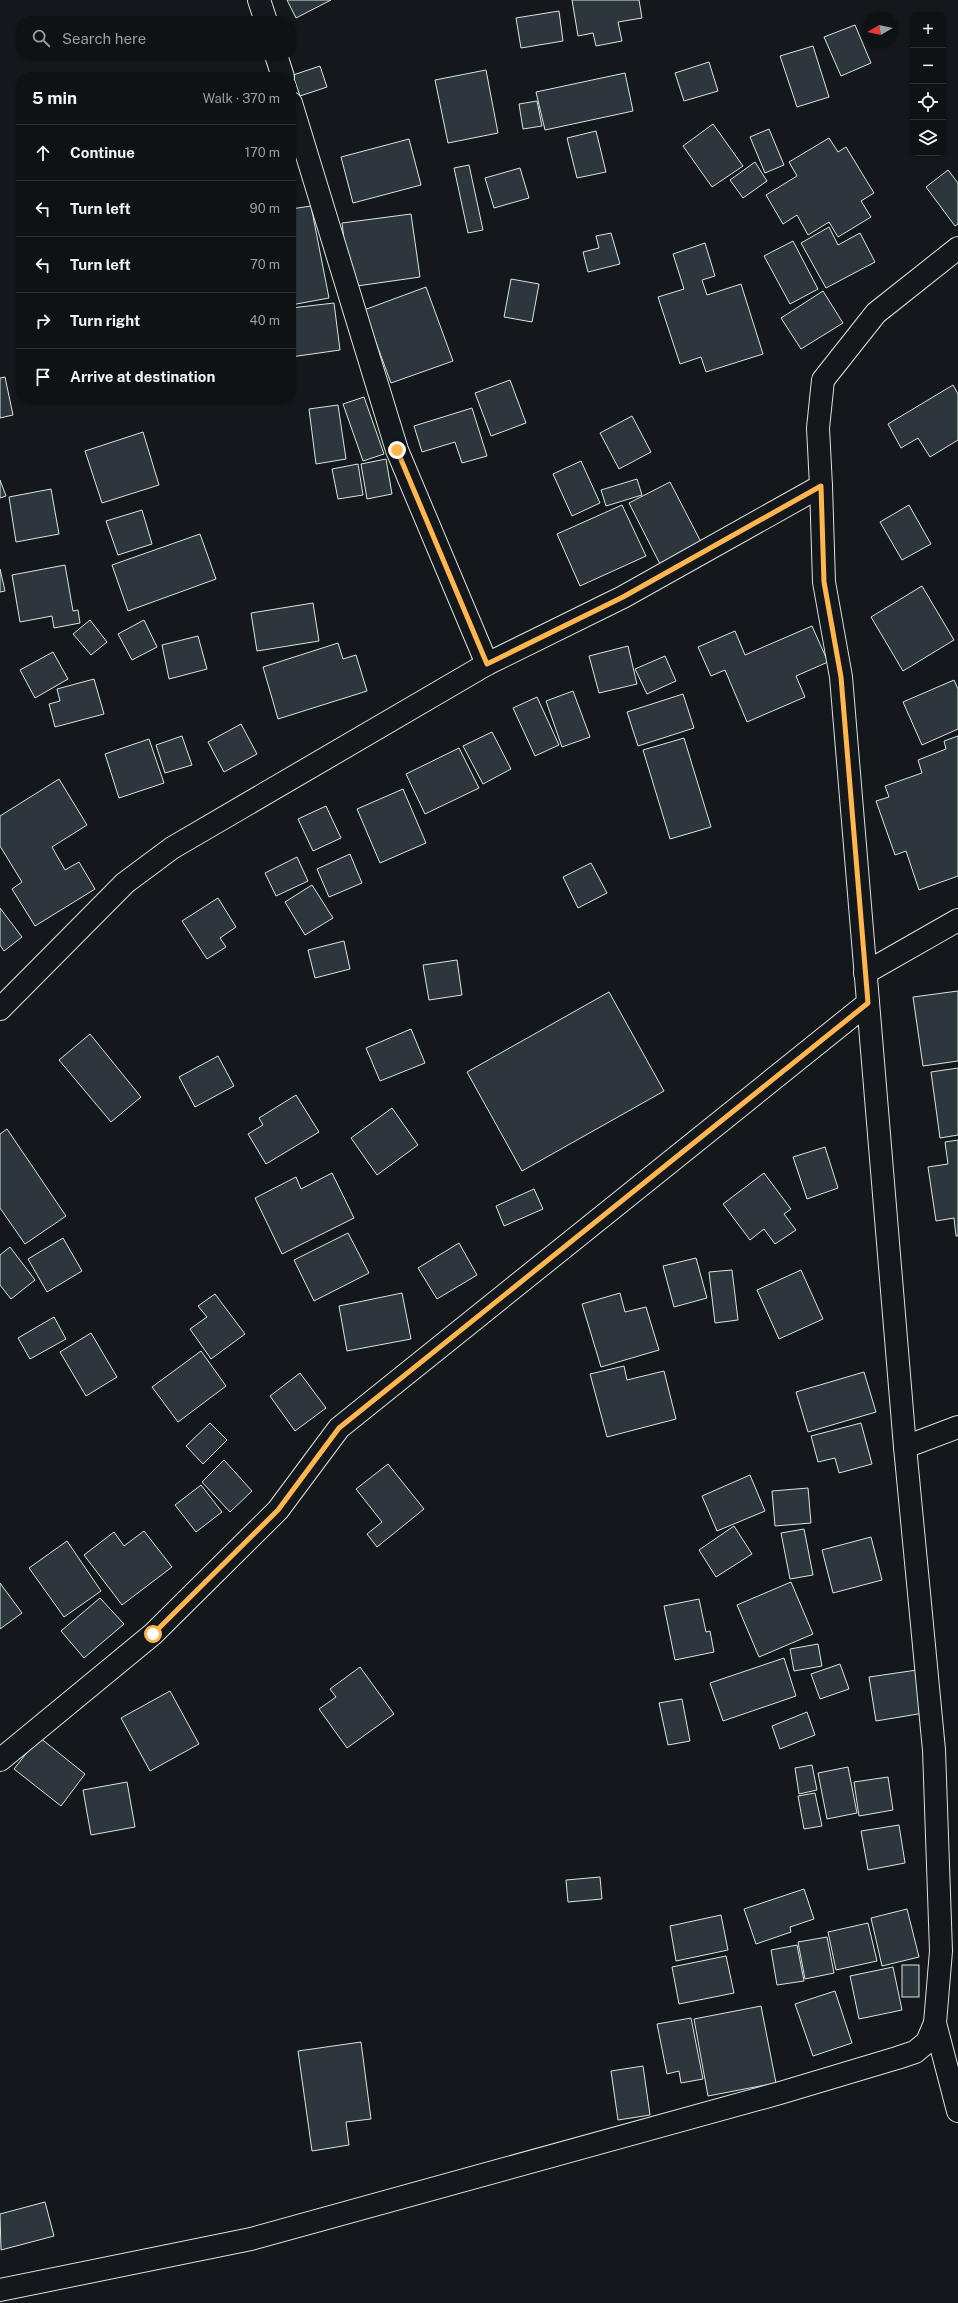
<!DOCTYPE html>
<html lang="en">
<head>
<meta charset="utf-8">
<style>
	body { margin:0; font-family:"Public Sans",sans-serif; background:#1d2022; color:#f1f3f6 }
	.controls { position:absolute; right:12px; top:12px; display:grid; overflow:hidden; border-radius:8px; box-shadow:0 1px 3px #0004 }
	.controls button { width:36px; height:36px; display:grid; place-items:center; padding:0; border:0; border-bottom:1px solid #2f3234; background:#0f1215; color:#f1f3f6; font:20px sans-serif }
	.compass { position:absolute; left:862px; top:12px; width:36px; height:36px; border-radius:50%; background:#0f1215; box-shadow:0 1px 3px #0004; rotate:261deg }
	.stop { position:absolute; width:12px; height:12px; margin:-9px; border:3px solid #ffb74d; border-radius:50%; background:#fff }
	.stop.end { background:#ffb74d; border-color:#fff; box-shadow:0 1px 4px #0008 }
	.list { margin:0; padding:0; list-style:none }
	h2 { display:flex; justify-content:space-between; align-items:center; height:52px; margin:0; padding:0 16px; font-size:17px }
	h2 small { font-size:13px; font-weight:400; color:#9b9ea0 }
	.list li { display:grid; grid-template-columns:26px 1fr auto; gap:12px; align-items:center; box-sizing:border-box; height:56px; padding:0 16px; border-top:1px solid #2f3234 }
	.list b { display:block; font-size:15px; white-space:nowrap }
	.list em { font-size:13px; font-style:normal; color:#9b9ea0 }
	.icon { flex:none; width:22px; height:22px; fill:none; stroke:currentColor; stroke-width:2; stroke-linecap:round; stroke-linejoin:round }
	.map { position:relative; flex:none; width:958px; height:2303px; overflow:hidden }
	.search { position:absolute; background:#0f1215; box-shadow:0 1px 3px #0004; left:16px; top:16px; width:280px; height:44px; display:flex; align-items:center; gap:10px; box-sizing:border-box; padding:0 14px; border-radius:16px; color:#9b9ea0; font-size:15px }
	.panel { position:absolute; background:#0f1215; box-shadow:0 1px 3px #0004; left:16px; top:72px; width:280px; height:332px; border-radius:16px }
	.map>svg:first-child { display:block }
	.building { fill:#2c363c; stroke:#d8e6dc }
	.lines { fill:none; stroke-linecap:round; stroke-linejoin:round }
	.street-casing { stroke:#d8e6dc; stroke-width:24 }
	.secondary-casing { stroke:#d8e6dc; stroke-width:24 }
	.street { stroke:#14181c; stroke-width:22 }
	.secondary { stroke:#14181c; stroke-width:22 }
	.route { stroke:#ffb74d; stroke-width:5 }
</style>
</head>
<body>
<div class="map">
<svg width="958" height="2303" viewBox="0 0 958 2303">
	<rect width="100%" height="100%" fill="#14181c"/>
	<g class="building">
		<path d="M287,0H331L296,18Z"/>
		<path d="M572,0H639L642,18L618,22L622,41L596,46L593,33L578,36Z"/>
		<path d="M559,11L563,41L521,48L516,18Z"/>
		<path d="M855,25L871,63L841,76L824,37Z"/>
		<path d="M813,46L829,97L797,107L780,56Z"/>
		<path d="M709,62L718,91L684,101L675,73Z"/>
		<path d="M320,66L327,87L300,96L293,75Z"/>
		<path d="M486,70L498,133L448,143L435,80Z"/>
		<path d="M625,73L633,111L545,130L536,92Z"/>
		<path d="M537,101L542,126L523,129L519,104Z"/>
		<path d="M713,124L743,166L712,187L683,146Z"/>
		<path d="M769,129L784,165L765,173L750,137Z"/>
		<path d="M596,131L606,172L577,178L567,138Z"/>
		<path d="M829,138L838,152L846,147L874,193L861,201L871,217L838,237L829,222L808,235L797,215L783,224L766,195L797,176L789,162Z"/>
		<path d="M409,139L421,185L353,203L341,157Z"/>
		<path d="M755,162L767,181L743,198L730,180Z"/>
		<path d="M469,165L483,230L468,233L454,168Z"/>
		<path d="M520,168L529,198L494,208L485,178Z"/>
		<path d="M948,170L958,183V224L955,226L926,187Z"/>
		<path d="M311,206L329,298L291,305V209Z"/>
		<path d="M411,214L420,277L350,287L342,223Z"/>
		<path d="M829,227L838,245L860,233L875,262L826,288L801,243Z"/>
		<path d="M611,233L620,264L588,272L583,252L599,248L596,236Z"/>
		<path d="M793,241L818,289L790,304L764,256Z"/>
		<path d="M705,243L715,276L702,280L707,295L741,284L763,354L706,372L701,357L680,364L658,297L684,289L673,254Z"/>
		<path d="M511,279L539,284L532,322L504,317Z"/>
		<path d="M426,287L453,361L391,383L364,310Z"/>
		<path d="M823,291L843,323L801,349L781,318Z"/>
		<path d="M334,303L340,350L291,357V308Z"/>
		<path d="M5,377L13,415L0,418V378Z"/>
		<path d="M510,380L526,423L491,436L475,393Z"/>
		<path d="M953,385L958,394V440L930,457L918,438L901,448L888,424Z"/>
		<path d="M364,397L384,454L363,461L343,404Z"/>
		<path d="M97,399H124L98,403Z"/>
		<path d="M338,405L346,459L316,464L309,409Z"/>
		<path d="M472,408L487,456L462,463L455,442L422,452L414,426Z"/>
		<path d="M632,416L651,452L619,469L600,433Z"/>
		<path d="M143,432L159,485L102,503L85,451Z"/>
		<path d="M386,459L392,494L367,499L361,464Z"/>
		<path d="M581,461L600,503L572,516L553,474Z"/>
		<path d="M358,464L363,495L338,499L332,469Z"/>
		<path d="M637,479L642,495L606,506L601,490Z"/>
		<path d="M0,480L6,496L0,498Z"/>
		<path d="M670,482L701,542L660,564L629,503Z"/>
		<path d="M51,489L59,534L16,542L9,497Z"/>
		<path d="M622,505L646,556L580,586L557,534Z"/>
		<path d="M909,505L931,544L902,560L880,522Z"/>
		<path d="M142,510L152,544L118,555L106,521Z"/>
		<path d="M200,534L216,579L128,611L112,565Z"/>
		<path d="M65,565L73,611L78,610L80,623L54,628L52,616L20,622L12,575Z"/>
		<path d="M0,569L5,591L0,592Z"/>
		<path d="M922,586L954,640L903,671L871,617Z"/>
		<path d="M313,603L319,641L257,651L251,613Z"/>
		<path d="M90,620L107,642L91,655L73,634Z"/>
		<path d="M144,620L157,647L132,660L118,634Z"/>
		<path d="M812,626L828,662L796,676L805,697L747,722L725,670L711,676L698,647L735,631L745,655Z"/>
		<path d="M198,636L207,669L169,679L162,645Z"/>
		<path d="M338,643L343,659L356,655L367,691L278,719L263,667Z"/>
		<path d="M628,646L637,684L599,693L589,656Z"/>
		<path d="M53,652L68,679L35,698L20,670Z"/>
		<path d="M665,656L676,681L647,694L635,669Z"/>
		<path d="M94,679L104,714L55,727L49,704L60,701L57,689Z"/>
		<path d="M954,680L958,689V729L922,745L903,702Z"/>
		<path d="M573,691L590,737L562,747L546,701Z"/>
		<path d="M683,694L694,728L638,746L627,712Z"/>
		<path d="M537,697L559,745L535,756L513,708Z"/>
		<path d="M241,724L257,754L224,772L208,742Z"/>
		<path d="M492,732L511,769L483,784L463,746Z"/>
		<path d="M182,736L192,765L165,773L156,745Z"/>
		<path d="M958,736V876L919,890L906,851L895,855L876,801L889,797L885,786L922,773L918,760L946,749L944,741Z"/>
		<path d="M684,738L711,827L670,839L643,750Z"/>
		<path d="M149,739L164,783L119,798L105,754Z"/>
		<path d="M459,748L479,788L425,814L406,774Z"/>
		<path d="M59,779L87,825L52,847L65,870L79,862L95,889L35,926L12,889L22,882L0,846V816Z"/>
		<path d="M403,789L426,843L380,863L357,809Z"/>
		<path d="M326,806L341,838L313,851L298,819Z"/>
		<path d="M350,854L362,883L329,897L317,869Z"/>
		<path d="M297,857L308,881L276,896L265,873Z"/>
		<path d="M591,863L607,893L578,908L563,877Z"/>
		<path d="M312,885L333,918L305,935L285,902Z"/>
		<path d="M218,898L236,927L220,938L226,947L207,959L182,921Z"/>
		<path d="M0,908L22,937L4,951L0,945Z"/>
		<path d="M344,941L350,969L315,978L308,950Z"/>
		<path d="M457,960L462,995L429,1000L423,965Z"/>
		<path d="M958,991V1061L923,1066L913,997Z"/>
		<path d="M609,992L664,1091L522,1171L467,1072Z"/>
		<path d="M411,1029L425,1063L380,1081L366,1048Z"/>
		<path d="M90,1034L141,1097L111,1122L59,1060Z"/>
		<path d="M218,1056L234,1086L195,1107L179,1077Z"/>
		<path d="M958,1068V1135L940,1138L931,1072Z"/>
		<path d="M296,1095L319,1132L266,1164L248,1134L263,1125L259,1118Z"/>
		<path d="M392,1108L418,1145L377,1175L351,1138Z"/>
		<path d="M7,1129L66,1216L25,1244L0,1208V1134Z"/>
		<path d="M958,1140V1236H956L954,1218L936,1221L928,1167L948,1164L945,1142Z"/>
		<path d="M825,1147L838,1188L807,1199L793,1157Z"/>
		<path d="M332,1173L354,1218L282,1254L255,1198L296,1177L301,1189Z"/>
		<path d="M764,1173L791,1209L784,1214L796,1230L775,1244L764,1229L750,1240L723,1204Z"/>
		<path d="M534,1189L543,1209L504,1226L496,1206Z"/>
		<path d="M348,1233L369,1273L314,1301L294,1260Z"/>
		<path d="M63,1238L82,1271L47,1292L28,1259Z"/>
		<path d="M459,1243L477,1275L437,1299L418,1268Z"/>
		<path d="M10,1247L35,1280L11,1299L0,1285V1255Z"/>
		<path d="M696,1258L707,1298L674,1307L663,1266Z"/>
		<path d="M732,1270L738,1320L715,1323L709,1272Z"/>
		<path d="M801,1270L823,1319L779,1339L757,1290Z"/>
		<path d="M402,1293L411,1339L347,1351L339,1306Z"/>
		<path d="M620,1293L625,1312L646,1307L659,1350L601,1367L582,1304Z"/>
		<path d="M215,1294L245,1334L211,1359L190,1329L207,1317L198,1306Z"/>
		<path d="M54,1317L66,1339L30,1359L18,1338Z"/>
		<path d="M91,1333L117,1377L86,1396L60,1352Z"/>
		<path d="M201,1351L226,1386L178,1422L152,1387Z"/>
		<path d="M624,1366L627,1380L664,1371L676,1419L607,1437L590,1374Z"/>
		<path d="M864,1372L876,1412L808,1432L796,1392Z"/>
		<path d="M300,1373L326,1408L295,1431L270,1396Z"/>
		<path d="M210,1423L227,1440L203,1464L186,1446Z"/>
		<path d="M861,1423L872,1464L839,1473L835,1458L818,1462L811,1436Z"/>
		<path d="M224,1460L252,1491L230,1512L202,1482Z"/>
		<path d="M388,1464L424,1509L377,1547L367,1534L382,1522L356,1489Z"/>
		<path d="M750,1475L765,1511L717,1531L702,1496Z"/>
		<path d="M201,1485L222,1512L196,1532L175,1505Z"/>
		<path d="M808,1488L811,1523L775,1526L772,1491Z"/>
		<path d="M734,1526L752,1554L716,1577L699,1550Z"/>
		<path d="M804,1529L813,1575L790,1579L781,1533Z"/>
		<path d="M144,1531L172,1567L122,1605L84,1555L114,1532L124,1546Z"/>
		<path d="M871,1537L882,1580L833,1593L822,1550Z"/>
		<path d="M67,1541L101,1591L64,1617L29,1568Z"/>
		<path d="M791,1582L813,1634L759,1657L737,1605Z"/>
		<path d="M0,1583L22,1613L0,1629Z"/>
		<path d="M100,1598L124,1624L84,1658L61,1631Z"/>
		<path d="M699,1599L706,1632L710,1631L714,1652L675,1660L664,1606Z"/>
		<path d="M818,1644L822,1666L794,1671L790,1649Z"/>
		<path d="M784,1658L796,1696L723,1721L710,1683Z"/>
		<path d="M840,1664L849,1689L820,1699L811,1674Z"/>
		<path d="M360,1667L394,1714L347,1748L319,1709L336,1697L330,1689Z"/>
		<path d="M917,1670L924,1713L876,1721L869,1677Z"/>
		<path d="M170,1691L199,1744L150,1771L121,1718Z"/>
		<path d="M682,1699L690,1741L668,1745L659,1703Z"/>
		<path d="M807,1712L815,1735L780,1749L772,1726Z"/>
		<path d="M39,1737L85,1774L61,1806L14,1769Z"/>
		<path d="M812,1765L817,1790L799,1794L795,1768Z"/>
		<path d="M848,1767L857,1813L827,1819L818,1773Z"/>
		<path d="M888,1777L893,1810L859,1816L854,1782Z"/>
		<path d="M127,1782L135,1827L91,1835L83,1790Z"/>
		<path d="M815,1793L822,1826L804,1829L798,1796Z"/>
		<path d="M899,1825L905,1863L868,1870L861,1831Z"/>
		<path d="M600,1877L602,1899L568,1902L566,1880Z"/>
		<path d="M804,1889L814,1919L790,1927L791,1932L756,1944L744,1909Z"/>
		<path d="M907,1909L919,1957L882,1966L871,1918Z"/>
		<path d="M721,1915L728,1950L676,1961L670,1926Z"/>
		<path d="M868,1923L877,1961L836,1970L828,1932Z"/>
		<path d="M827,1937L834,1973L805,1979L798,1942Z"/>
		<path d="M797,1945L804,1981L777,1985L771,1950Z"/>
		<path d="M726,1956L734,1993L679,2004L672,1967Z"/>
		<rect x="902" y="1965" width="17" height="32"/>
		<path d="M893,1967L902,2010L859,2019L850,1976Z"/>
		<path d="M835,1991L852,2043L813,2056L795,2004Z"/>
		<path d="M761,2006L776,2083L708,2096L694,2019Z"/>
		<path d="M691,2018L703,2079L681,2083L679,2071L667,2074L657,2024Z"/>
		<path d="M361,2042L371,2119L346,2122L349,2145L312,2151L298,2051Z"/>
		<path d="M643,2066L650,2115L618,2120L611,2071Z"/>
		<path d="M45,2202L54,2236L1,2250L0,2214Z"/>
	</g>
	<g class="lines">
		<g class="street-casing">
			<g id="street">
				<path d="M259,0L266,21"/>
				<path d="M276,55L283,77"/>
				<path d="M291,103L397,450L487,664"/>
				<path d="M865,973L958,920"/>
				<path d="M905,1447L958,1427"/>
				<path d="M0,1760L153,1634L278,1510L339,1428L868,1003"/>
				<path d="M935,2023L958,2111"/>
				<path d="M0,2290L251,2239L780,2093L897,2058L915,2052L927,2042L935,2023L941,1951L934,1750L905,1447L841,677L824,582L821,486"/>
			</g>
		</g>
		<g class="secondary-casing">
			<path id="secondary" d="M0,1009L125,883L172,848L487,664L623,597L821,486L818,428L823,380L876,313L958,248"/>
		</g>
		<use href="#street" class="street"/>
		<use href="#secondary" class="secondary"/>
	</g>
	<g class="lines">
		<path class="route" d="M153,1634L278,1510L339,1428L868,1003L841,677L824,582L821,486L623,597L487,664L397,450"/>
	</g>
</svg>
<div class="controls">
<button>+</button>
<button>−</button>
<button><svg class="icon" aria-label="locate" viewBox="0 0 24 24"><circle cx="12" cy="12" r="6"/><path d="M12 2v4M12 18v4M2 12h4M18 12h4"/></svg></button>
<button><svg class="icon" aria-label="layers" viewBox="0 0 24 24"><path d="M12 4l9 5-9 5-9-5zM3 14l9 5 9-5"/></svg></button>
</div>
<svg class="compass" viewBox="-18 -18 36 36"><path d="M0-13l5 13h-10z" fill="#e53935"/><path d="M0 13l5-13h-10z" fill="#9b9ea0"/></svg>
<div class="stop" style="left:153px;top:1634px"></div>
<div class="stop end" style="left:397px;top:450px"></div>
<div class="search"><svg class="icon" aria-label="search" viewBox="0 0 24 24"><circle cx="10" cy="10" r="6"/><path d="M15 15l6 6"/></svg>Search here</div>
<section class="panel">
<h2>5 min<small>Walk · 370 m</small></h2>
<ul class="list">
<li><svg class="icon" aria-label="ahead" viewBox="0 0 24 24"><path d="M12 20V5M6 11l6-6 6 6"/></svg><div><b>Continue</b></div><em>170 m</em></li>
<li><svg class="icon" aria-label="left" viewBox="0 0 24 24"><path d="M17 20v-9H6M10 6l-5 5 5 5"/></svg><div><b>Turn left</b></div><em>90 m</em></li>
<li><svg class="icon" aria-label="left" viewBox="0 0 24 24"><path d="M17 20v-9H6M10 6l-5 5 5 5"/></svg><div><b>Turn left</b></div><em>70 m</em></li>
<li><svg class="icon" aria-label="right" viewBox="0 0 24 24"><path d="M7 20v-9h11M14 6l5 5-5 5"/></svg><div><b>Turn right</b></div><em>40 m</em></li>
<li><svg class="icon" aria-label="arrive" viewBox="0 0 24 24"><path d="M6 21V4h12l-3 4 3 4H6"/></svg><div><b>Arrive at destination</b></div></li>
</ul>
</section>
</div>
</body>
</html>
